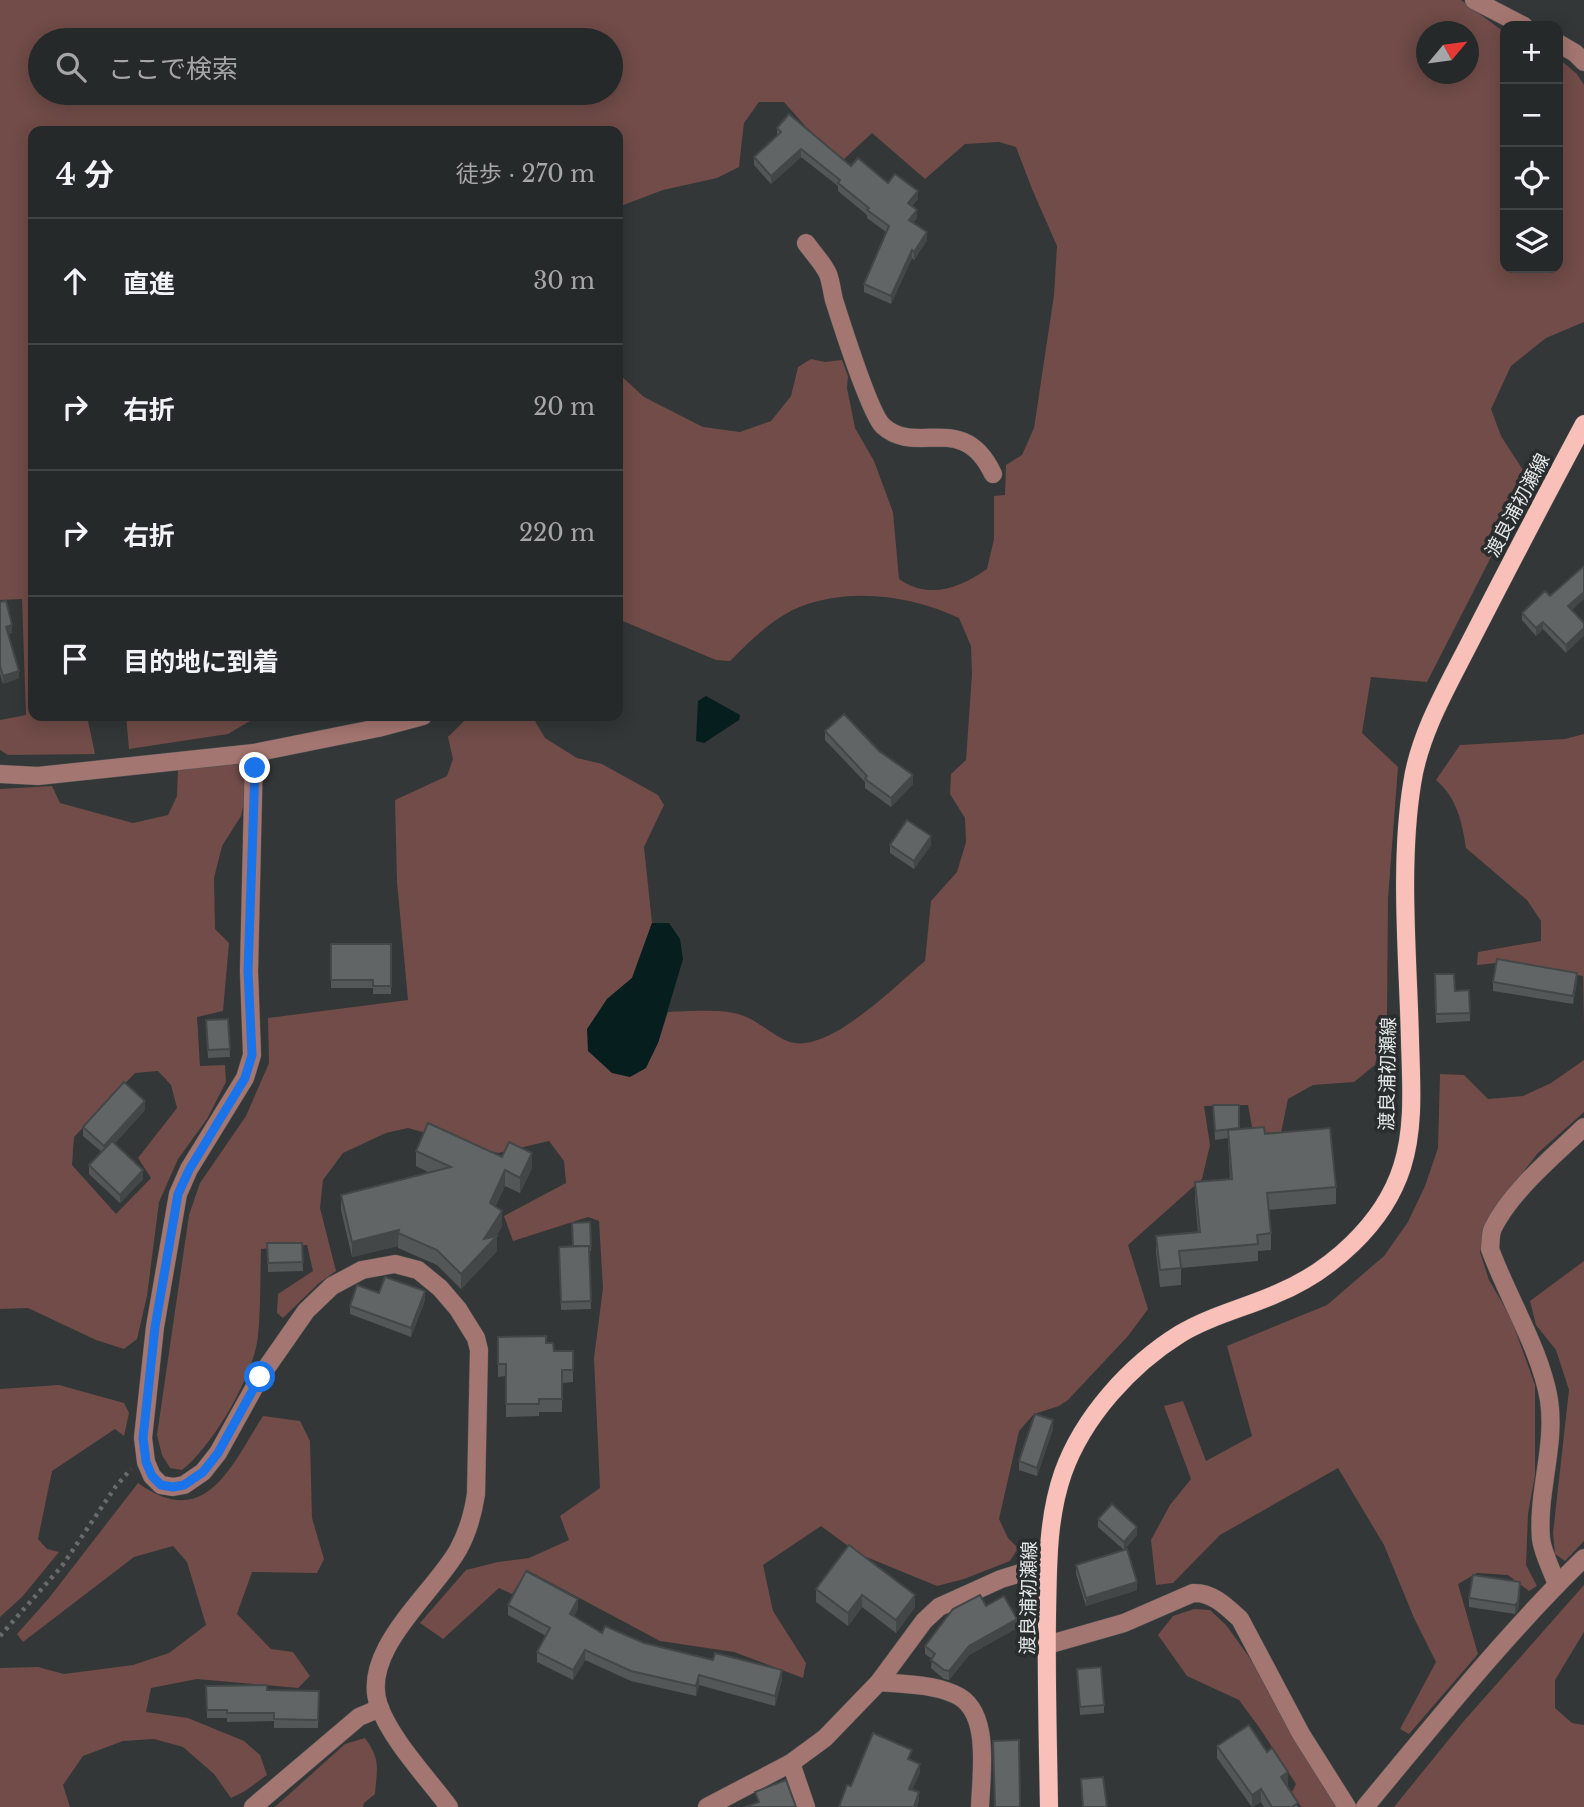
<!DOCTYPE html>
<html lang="ja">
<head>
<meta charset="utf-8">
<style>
	body { margin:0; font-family:"Libre Baskerville","Noto Sans JP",serif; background:#2e3131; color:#f1f3f6 }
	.controls { position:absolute; right:21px; top:21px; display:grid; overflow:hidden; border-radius:14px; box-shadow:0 4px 18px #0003 }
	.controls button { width:63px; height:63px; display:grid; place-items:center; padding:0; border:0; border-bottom:2px solid #424546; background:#262929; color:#f1f3f6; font:35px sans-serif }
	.compass { position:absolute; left:1416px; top:21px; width:63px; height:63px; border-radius:50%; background:#262929; box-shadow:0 4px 18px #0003; rotate:61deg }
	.stop { position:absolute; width:21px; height:21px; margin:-16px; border:5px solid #1a73e8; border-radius:50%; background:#fff }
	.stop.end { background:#1a73e8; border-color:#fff; box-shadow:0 2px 7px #0008 }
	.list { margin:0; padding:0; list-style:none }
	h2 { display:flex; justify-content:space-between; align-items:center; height:91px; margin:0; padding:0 28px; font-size:30px }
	h2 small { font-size:23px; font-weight:400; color:#a4a6a8 }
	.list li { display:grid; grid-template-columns:46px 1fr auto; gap:21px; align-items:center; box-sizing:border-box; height:126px; padding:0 28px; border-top:2px solid #424546 }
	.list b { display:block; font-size:26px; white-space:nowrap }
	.list em { font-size:23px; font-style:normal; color:#a4a6a8 }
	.icon { flex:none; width:38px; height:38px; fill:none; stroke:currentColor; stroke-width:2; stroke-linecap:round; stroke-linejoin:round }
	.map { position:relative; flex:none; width:1584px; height:1807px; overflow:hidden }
	.search { position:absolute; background:#262929; box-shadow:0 4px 18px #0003; left:28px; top:28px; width:595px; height:77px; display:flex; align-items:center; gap:18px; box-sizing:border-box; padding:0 24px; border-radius:38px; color:#a4a6a8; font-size:26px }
	.panel { position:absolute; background:#262929; box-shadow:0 4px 18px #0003; left:28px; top:126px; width:595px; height:595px; border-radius:14px }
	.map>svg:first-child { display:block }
	.green { fill:#714c48; fill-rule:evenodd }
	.water { fill:#071e1e }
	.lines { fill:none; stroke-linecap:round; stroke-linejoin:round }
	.minor-casing { stroke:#4f5353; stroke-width:19 }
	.major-casing { stroke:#4f5353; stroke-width:19 }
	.path { stroke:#696c6c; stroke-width:4.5; stroke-dasharray:3.5 5; stroke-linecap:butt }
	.minor { stroke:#a47671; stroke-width:18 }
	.major { stroke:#f9c0b9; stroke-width:18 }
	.wall { fill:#535757 }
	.shaded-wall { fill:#444747 }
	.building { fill:#616565; stroke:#444747; stroke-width:2 }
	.route { stroke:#1a73e8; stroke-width:9 }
	.labels { text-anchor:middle; stroke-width:7; stroke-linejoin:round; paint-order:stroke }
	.street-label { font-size:19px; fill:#e5e8e8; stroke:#292d2d }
</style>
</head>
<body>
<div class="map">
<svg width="1584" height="1807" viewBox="0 0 1584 1807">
	<rect width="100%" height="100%" fill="#333737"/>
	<g class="green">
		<path d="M0,0H1461L1500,29L1505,30V268H1558V58L1577,74L1584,85V322L1546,338L1511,366L1491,409L1501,436L1530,481L1427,682L1371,677L1362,733L1398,767L1388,898L1387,1015L1375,1065L1354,1082L1313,1085L1288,1099L1281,1133L1253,1132L1248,1105L1204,1106L1210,1145L1202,1179L1128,1245L1148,1309L1128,1336L1068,1400L1059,1406L1034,1414L1019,1431L999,1519L1008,1538L1018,1548L1010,1561L964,1579L937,1586L859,1554L821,1526L763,1565L773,1611L806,1663L803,1678L734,1652L660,1641L527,1570L512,1594L499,1588L443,1639L420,1623L466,1570L498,1562L529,1558L569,1540L560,1516L600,1488L594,1358L603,1288L599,1221L588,1217L513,1241L504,1216L566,1183L564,1161L549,1141L498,1153L408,1128L386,1133L343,1153L323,1180L320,1208L336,1271L319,1283L283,1318L277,1313L278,1294L313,1271L307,1245L261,1249C260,1277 261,1307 258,1336C254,1375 213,1446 182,1470L170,1468L162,1455L157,1435L189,1215L200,1183L246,1116L269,1063L268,1018L408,1000L397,882L395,800L447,776L453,759L448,737L469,716H532L545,738L577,758L602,764L658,795L664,805L644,847L652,923L632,978L607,999L658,1043L668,1012C684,1011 723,1009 738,1014C757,1019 772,1036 790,1042C829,1054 896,985 925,961L931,901L957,872L966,842L965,818L950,794L951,774L966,760L972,674L971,646L959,618C913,596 852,587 802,606C775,616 750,641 730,661L716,660L618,619V373L644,397L703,427L740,432L771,421L791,396L798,367L811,359L825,362L842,360L848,376L847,388L855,428L874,461L893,512L899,579C929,600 960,588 987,569L994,539V496L1005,495L1006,465L1022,455L1034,428L1054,295L1057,246L1032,189L1016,147L999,142L965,144L925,179L872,133L843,160L806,127L784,102H759L744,123L739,167L717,178L663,190L618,207V131H33V716H87L95,754L8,755L0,750V720L26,715L22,599L0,600ZM1426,32H1468V74H1426ZM40,40H611V93H40Z"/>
		<path d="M126,716H256L255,718L228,734L129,749Z"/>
		<path d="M1584,734V1024L1583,976L1496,963L1477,965L1478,952L1541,941V921L1527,900L1466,848C1462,822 1457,798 1436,780L1460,745L1565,739Z"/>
		<path d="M239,762L247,789L241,816L222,846L214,878L215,929L229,943L223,1011L197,1017L200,1066L225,1065L226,1082L207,1119L178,1159L159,1202L147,1296L137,1339L124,1349L96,1340L28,1308L0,1309V789L52,786L60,803L133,823L168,815L177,796L178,770ZM158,1071L171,1085L177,1108L138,1158L151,1178L116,1214L72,1165L74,1137L135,1073Z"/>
		<path d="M1584,1060V1112L1538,1153L1491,1213L1480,1252L1489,1280L1511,1318L1535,1385V1475L1528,1514L1526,1565L1537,1586L1529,1591L1508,1575L1477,1573L1458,1584L1478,1654L1409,1734L1400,1729L1436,1662L1414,1618L1384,1545L1338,1468L1220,1535L1173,1583L1156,1585L1151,1540L1170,1505L1191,1479L1164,1406L1183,1401L1206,1461L1252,1436L1227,1346L1327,1305L1384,1256L1408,1222L1425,1186L1438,1148L1440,1074L1464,1075L1488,1099L1523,1096L1551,1083Z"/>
		<path d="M1584,1261V1541L1565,1561L1555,1554L1553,1533L1569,1390L1556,1350L1536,1325L1530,1301Z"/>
		<path d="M59,1385L124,1403L129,1413L124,1436L115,1429L52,1471L38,1539L47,1549L59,1552L22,1597L0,1617V1389Z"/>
		<path d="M263,1416L300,1421L310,1441L312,1518L324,1559L317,1573L252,1572L237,1614L271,1649L293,1652L310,1676L298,1688L197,1679L151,1688L146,1712L188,1718L244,1741L260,1755L267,1775L245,1791L231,1798L214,1774L183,1747L154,1739L123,1741L83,1756L63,1785L70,1807H0V1668L38,1667L64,1674L133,1665L169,1653L206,1625L187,1562L173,1546L134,1557L23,1642L17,1634L49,1598L138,1483C206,1532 231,1466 263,1416Z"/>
		<path d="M1584,1585V1632L1555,1680V1708L1572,1723L1584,1725V1807H1394L1463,1722Z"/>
		<path d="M1194,1609L1210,1610L1226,1625L1247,1654L1281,1706L1339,1807H1301L1292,1792L1296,1784L1261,1730L1239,1700L1187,1676L1158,1635L1173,1616Z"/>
		<path d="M365,1738C381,1760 377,1768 375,1794L364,1803L363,1807H275L345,1744Z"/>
	</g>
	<g class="water">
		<path d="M706,696L740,715L739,720L704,743L696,741L698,701Z"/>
		<path d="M652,923H669L680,939L683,959L658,1043L646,1068L630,1077L612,1073L588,1051L587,1029L607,999L632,978Z"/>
	</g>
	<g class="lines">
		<g class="minor-casing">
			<g id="minor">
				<path d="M1474,0L1524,26"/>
				<path d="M1558,43L1575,53L1584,62"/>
				<path d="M806,243C813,253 823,263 828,274C831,282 832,292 834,300C841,322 870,414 883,426C917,457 963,410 993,474"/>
				<path d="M254,753L378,728L423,716"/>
				<path d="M0,774L38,776L254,753L249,971L252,1055L245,1078L189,1169L178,1194L155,1327L143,1438L146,1462L152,1476L161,1485L173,1487L184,1485L203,1472L218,1453L260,1377L306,1311L332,1286L362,1270L395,1264L418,1270L440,1288L458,1309L476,1338L479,1350L476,1494C473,1514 468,1532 458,1550C434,1593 359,1651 379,1706C392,1741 426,1776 449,1807"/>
				<path d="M1557,1585C1552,1570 1543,1554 1541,1539C1537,1492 1556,1446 1549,1400C1541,1351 1507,1296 1490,1249C1491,1242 1490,1234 1493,1228C1512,1190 1554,1156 1584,1127"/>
				<path d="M1047,1645L1124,1623L1193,1593C1212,1592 1226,1606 1240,1619L1301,1734L1347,1807"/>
				<path d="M879,1682C903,1684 931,1684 954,1694C992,1709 981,1774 980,1807"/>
				<path d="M791,1763L806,1807"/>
				<path d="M253,1807L359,1717L380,1708"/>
				<path d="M707,1807L791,1763L825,1738L879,1682L924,1621L939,1607L1001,1579L1046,1565"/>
				<path d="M1365,1807C1435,1723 1505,1635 1584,1558"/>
			</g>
		</g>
		<g class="major-casing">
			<path id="major" d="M1049,1807C1048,1743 1046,1679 1047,1615C1048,1567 1047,1519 1063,1473C1083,1417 1130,1365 1180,1334C1210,1316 1244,1308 1276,1294C1330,1272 1384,1224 1402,1167C1415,1126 1411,1082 1410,1040C1408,958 1399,865 1412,784C1419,735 1447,687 1469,644C1507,570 1545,497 1584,424"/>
		</g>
		<path class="path" d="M0,1636L62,1566L116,1486L131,1469"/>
		<use href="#minor" class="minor"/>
		<use href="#major" class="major"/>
	</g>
	<g class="wall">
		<path d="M777,128L888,183L918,199L912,206L917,218L913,223L927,240L914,260L912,258L891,304L864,292V284L886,232L867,218V215L838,191V186L801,157L771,184L754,165V157L777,136Z"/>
		<path d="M1550,596L1572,610L1566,653L1543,629L1536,636L1522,620V613Z"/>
		<path d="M0,602L12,633L8,634L19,678L3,684L0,674Z"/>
		<path d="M825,731L879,751L913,784L891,807L865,788V782L825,740Z"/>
		<path d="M890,845H931L914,869L890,853Z"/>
		<path d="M331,944H391V994H373V988H331Z"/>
		<path d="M1435,974L1455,991L1469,990L1470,1021L1436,1023Z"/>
		<path d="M1577,981L1573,1004L1493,991V982Z"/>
		<path d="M228,1019L230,1057L208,1058L206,1028Z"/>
		<path d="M1213,1105H1239V1129L1265,1134L1336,1187V1204L1268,1210L1271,1233V1250L1258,1251V1261L1181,1268V1285L1160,1287L1156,1252V1236L1198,1232L1195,1199V1182L1230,1179L1228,1138L1215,1140Z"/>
		<path d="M145,1110L115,1143L143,1179L120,1203L89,1174V1165L102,1152L83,1136V1127Z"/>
		<path d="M416,1151L502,1157L532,1168L520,1193L505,1186L495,1207L502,1226L496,1236L497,1251L461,1289L437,1265L398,1248V1246L352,1257L341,1210V1195L430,1173L416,1166Z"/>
		<path d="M590,1222L591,1251H589L591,1309L561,1310L559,1247L573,1246Z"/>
		<path d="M267,1243H302L303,1271L268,1272Z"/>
		<path d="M379,1293L425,1300L411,1337L350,1314V1306Z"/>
		<path d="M498,1337L546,1343L554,1351H573V1382L562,1383V1412H539V1416L506,1417V1376L498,1377Z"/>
		<path d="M1053,1429L1037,1476L1019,1470V1461Z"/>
		<path d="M1098,1519L1137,1535L1124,1550L1098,1527Z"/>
		<path d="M849,1545L915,1607L896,1633L862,1607L848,1626L816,1602V1589Z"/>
		<path d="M1076,1565L1137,1590L1086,1606L1076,1574Z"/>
		<path d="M1520,1591L1518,1610L1515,1614L1469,1607V1598Z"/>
		<path d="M508,1605L578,1609L574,1616L602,1633L782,1680L775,1706L699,1685L696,1696L631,1681L585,1660L573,1680L537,1662V1652L546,1636L508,1615Z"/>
		<path d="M986,1606L1017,1628L969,1655L949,1680L944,1679L931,1668L932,1659L925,1654V1646Z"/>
		<path d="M1077,1669L1104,1705V1713L1080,1715Z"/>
		<path d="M206,1686L267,1690L319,1691L318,1728H274V1721L227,1722V1718H207Z"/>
		<path d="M1217,1746L1288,1785L1287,1786L1298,1807H1264L1261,1802L1252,1807L1217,1758Z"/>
	</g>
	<g class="shaded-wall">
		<path d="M801,149V157L771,184V176Z"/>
		<path d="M918,191V199L908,211V203Z"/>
		<path d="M917,210V218L909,228V220Z"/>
		<path d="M927,232V240L914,260V252Z"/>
		<path d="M912,250V258L891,304V296Z"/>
		<path d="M1584,592V599L1568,614V606Z"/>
		<path d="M1543,622V629L1536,636V628Z"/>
		<path d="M12,625V633L6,634V627Z"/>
		<path d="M1584,628V636L1566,653V645Z"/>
		<path d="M19,671V678L3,684V676Z"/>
		<path d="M913,775V784L891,807V798Z"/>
		<path d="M931,836V845L914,869V861Z"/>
		<path d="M1577,973V981L1573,1004V996Z"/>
		<path d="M145,1101V1110L104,1155V1146Z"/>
		<path d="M532,1153V1168L520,1193V1178Z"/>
		<path d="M143,1170V1179L120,1203V1195Z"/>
		<path d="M505,1170V1186L490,1218V1203Z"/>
		<path d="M502,1211V1226L495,1238L497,1236V1251L461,1289V1274Z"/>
		<path d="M399,1230L398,1246L352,1257V1242Z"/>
		<path d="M425,1291V1300L411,1337V1328Z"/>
		<path d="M1053,1420V1429L1037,1476V1468Z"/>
		<path d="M1137,1527V1535L1124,1550V1542Z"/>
		<path d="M1137,1582V1590L1086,1606V1598Z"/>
		<path d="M1520,1582L1518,1610L1515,1614V1605Z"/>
		<path d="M862,1595V1607L848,1626V1613Z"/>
		<path d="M915,1595V1607L896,1633V1620Z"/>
		<path d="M578,1599V1609L570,1624V1614Z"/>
		<path d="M1017,1619V1628L969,1655L949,1680V1671L969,1646Z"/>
		<path d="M585,1650V1660L573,1680V1670Z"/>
		<path d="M782,1670V1680L775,1706V1696Z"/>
		<path d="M699,1675V1685L696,1696V1686Z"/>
		<path d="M920,1764V1773L909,1797V1789Z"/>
		<path d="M1288,1772V1785L1281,1790V1777Z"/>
		<path d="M1261,1789V1802L1252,1807V1795Z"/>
		<path d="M919,1792V1801L917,1807H914Z"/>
	</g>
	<g class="building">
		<path d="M789,114L851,166L858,158L888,183L895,174L918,191L908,203L917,210L909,220L927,232L914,252L912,250L891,296L864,284L889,226L867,210L869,208L838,183L840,180L801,149L771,176L754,157L781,132L777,128Z"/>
		<path d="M1584,566V592L1568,606L1584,623V628L1566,645L1543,622L1536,628L1522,613L1545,591L1550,596Z"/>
		<path d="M6,601L12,625L6,627L19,671L3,676L0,666V602Z"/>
		<path d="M844,714L879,751L913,775L891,798L865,779L867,776L825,731Z"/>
		<path d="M907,820L931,836L914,861L890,845Z"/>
		<path d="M331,944H391V986H373V980H331Z"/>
		<path d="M1497,959L1577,973L1573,996L1493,982Z"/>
		<path d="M1435,974H1454L1455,991L1469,990L1470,1013L1436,1014Z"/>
		<path d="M228,1019L230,1049L208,1050L206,1020Z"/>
		<path d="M124,1082L145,1101L104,1146L83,1127Z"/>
		<path d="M1213,1105H1239V1128L1215,1131Z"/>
		<path d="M428,1123L502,1157L509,1142L532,1153L520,1178L505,1170L490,1203L502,1211L484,1239L497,1236L461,1274L437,1250L398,1233L399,1230L352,1242L341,1195L451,1167L416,1151Z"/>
		<path d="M1264,1127L1265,1134L1330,1128L1336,1187L1267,1193L1271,1233L1257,1235L1258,1244L1179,1251L1181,1268L1160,1270L1156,1236L1200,1232L1195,1182L1232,1179L1228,1130Z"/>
		<path d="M112,1141L143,1170L120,1195L89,1165Z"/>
		<path d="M590,1222L591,1246H573L572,1223Z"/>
		<path d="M267,1243H302L303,1262L268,1263Z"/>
		<path d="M589,1246L591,1301L561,1302L559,1247Z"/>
		<path d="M385,1277L425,1291L411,1328L350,1306L357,1285L379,1293Z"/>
		<path d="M546,1336V1343H553L554,1351H573V1370H562V1399H539V1404H506V1364H498V1337Z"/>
		<path d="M1035,1414L1053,1420L1037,1468L1019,1461Z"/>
		<path d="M1112,1504L1137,1527L1124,1542L1098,1519Z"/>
		<path d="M849,1545L915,1595L896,1620L862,1595L848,1613L816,1589Z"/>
		<path d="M1127,1549L1137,1582L1086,1598L1076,1565Z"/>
		<path d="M526,1571L578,1599L570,1614L602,1633L605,1626L644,1643L713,1660L715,1653L782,1670L775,1696L699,1675L696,1686L631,1671L585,1650L573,1670L537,1652L550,1628L508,1605Z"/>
		<path d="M1473,1575L1520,1582L1518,1602L1515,1605L1469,1598Z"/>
		<path d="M980,1595L986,1606L1004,1596L1017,1619L969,1646L949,1671L944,1670L931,1660L935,1654L925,1646L953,1609Z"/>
		<path d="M1101,1667L1104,1705L1080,1707L1077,1669Z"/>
		<path d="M267,1685V1690L319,1691L318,1720L274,1719V1713H227V1710H207L206,1686Z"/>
		<path d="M1249,1725L1267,1752L1272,1748L1288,1772L1281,1777L1298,1803L1292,1807H1272L1261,1789L1252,1795L1217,1746Z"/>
		<path d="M873,1733L912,1750L908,1759L920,1764L909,1789L919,1792L914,1807H839L847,1785L851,1786Z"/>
		<path d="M1019,1740L1020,1807H995L993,1741Z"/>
		<path d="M1103,1777L1107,1807H1083L1081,1779Z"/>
		<path d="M786,1780L796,1807H745L759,1802L755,1792Z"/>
	</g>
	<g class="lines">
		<path class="route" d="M255,768L248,971L252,1055L245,1078L189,1170L178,1194L155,1327L143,1438L146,1462L152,1476L161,1485L173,1487L184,1485L203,1472L218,1453L260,1377"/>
	</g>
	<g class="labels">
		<g class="street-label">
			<text transform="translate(1517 505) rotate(-62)" y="7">渡良浦初瀬線</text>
			<text transform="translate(1387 1074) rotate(-89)" y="7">渡良浦初瀬線</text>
			<text transform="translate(1028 1598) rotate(-89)" y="7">渡良浦初瀬線</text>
		</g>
	</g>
</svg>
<div class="controls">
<button>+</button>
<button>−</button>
<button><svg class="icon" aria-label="locate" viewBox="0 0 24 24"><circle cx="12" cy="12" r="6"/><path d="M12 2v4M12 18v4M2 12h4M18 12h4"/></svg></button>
<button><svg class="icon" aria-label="layers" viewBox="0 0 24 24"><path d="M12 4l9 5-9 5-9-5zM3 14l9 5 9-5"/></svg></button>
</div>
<svg class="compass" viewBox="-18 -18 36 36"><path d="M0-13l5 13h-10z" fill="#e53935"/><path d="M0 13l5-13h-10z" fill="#a4a6a8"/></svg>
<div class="stop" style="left:260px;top:1377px"></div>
<div class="stop end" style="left:255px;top:768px"></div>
<div class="search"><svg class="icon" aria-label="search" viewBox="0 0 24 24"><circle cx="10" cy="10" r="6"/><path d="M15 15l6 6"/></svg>ここで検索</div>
<section class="panel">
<h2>4 分<small>徒歩 · 270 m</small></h2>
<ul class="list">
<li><svg class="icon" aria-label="ahead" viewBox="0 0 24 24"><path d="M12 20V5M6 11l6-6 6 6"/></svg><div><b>直進</b></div><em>30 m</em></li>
<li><svg class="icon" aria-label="right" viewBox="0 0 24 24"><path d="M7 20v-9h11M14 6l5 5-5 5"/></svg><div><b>右折</b></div><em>20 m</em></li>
<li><svg class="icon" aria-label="right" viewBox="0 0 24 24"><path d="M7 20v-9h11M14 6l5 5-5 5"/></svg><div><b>右折</b></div><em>220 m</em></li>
<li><svg class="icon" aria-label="arrive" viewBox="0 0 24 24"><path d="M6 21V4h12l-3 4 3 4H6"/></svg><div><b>目的地に到着</b></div></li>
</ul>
</section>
</div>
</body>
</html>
